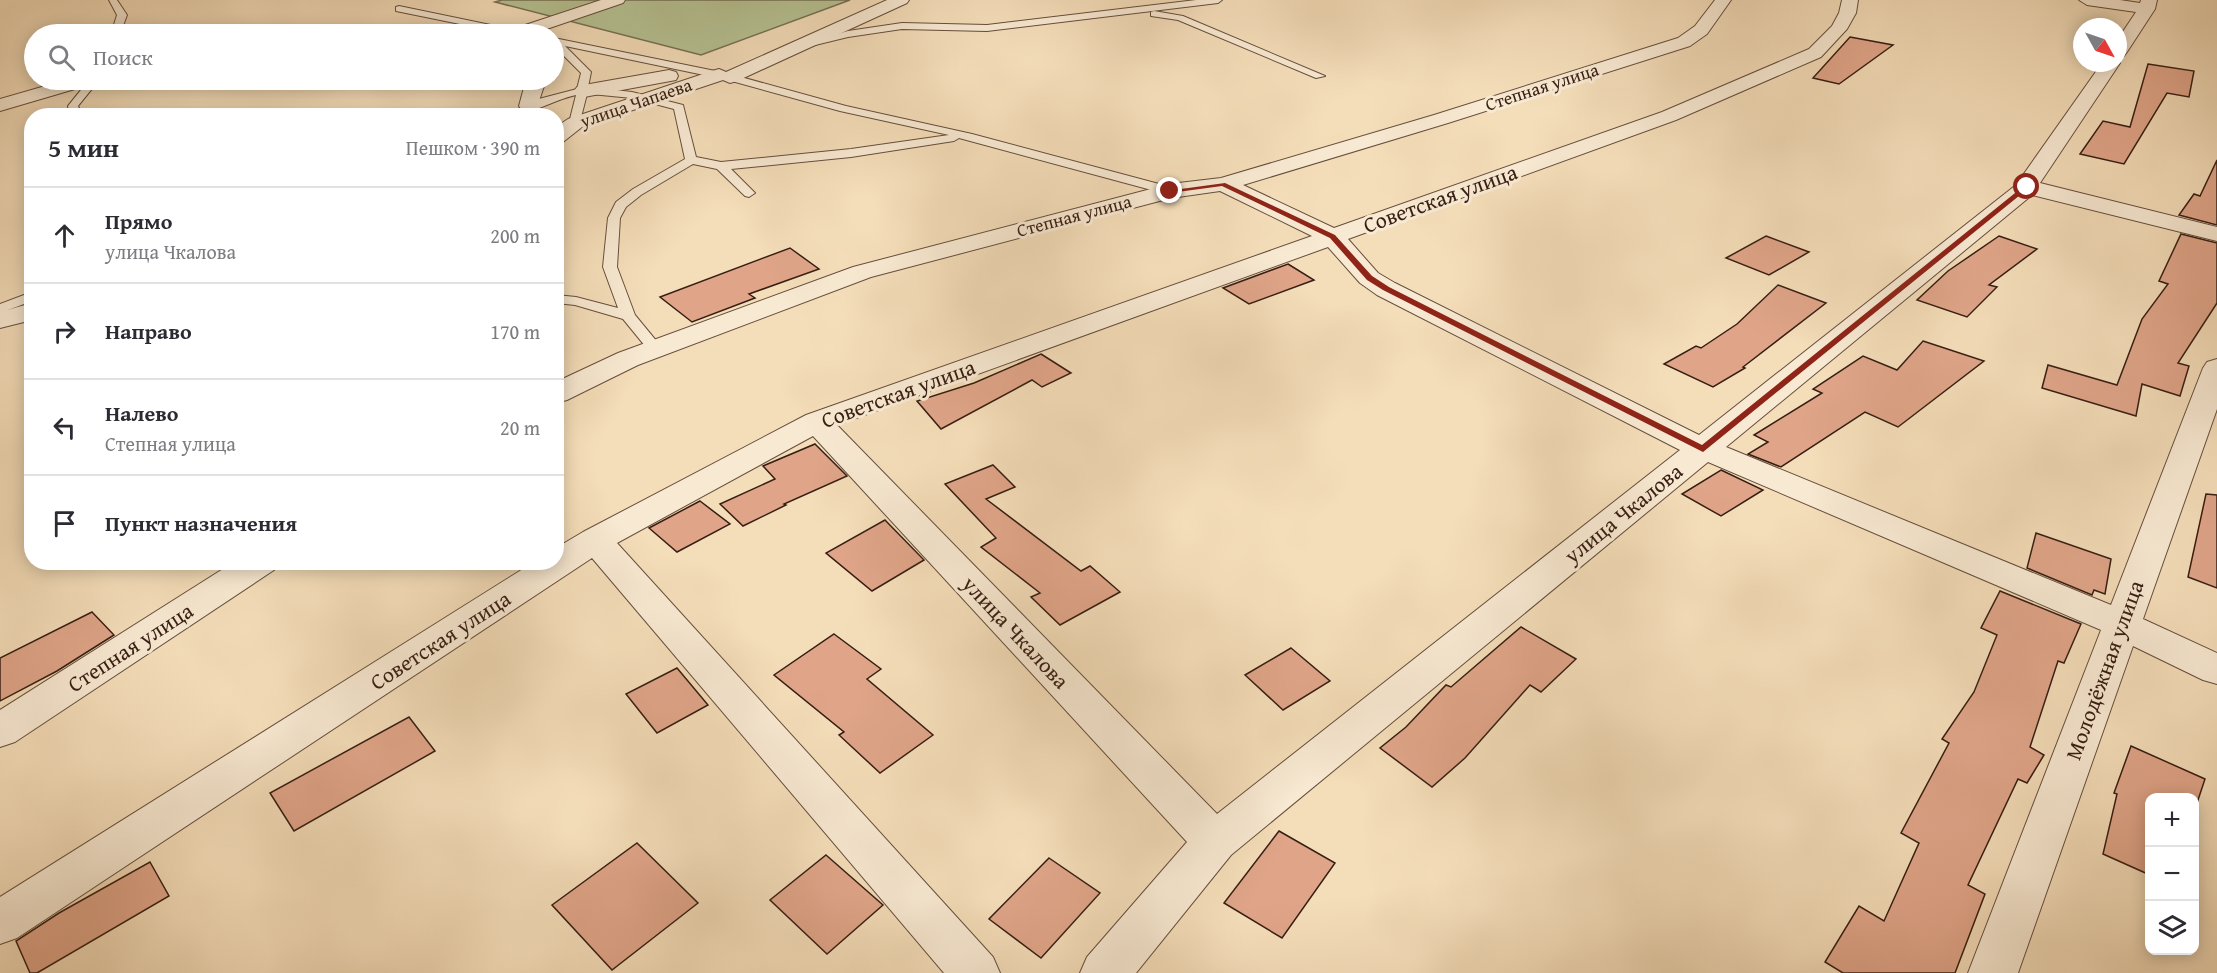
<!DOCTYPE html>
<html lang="ru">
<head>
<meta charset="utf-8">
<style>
	body { margin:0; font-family:"Gentium Book Plus",serif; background:#f7f7f7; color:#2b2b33 }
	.controls { position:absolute; right:18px; bottom:18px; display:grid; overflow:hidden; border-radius:12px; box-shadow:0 3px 15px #0003 }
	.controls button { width:54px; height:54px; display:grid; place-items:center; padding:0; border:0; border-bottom:2px solid #e1e1e2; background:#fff; color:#2b2b33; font:30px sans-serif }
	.compass { position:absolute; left:2073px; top:18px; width:54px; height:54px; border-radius:50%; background:#fff; box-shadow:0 3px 15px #0003; rotate:130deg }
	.stop { position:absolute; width:18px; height:18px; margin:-14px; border:4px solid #8f2418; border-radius:50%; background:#fff }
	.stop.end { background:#8f2418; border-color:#fff; box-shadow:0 2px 6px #0008 }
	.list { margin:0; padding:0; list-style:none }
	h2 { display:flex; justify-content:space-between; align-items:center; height:78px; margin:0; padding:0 24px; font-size:26px }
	h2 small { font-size:20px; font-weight:400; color:#7c7c81 }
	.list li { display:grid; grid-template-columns:39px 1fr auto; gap:18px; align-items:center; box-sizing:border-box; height:96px; padding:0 24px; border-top:2px solid #e1e1e2 }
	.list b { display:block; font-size:22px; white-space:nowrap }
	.list p { margin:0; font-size:20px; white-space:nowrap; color:#7c7c81 }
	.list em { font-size:20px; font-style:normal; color:#7c7c81 }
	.icon { flex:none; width:33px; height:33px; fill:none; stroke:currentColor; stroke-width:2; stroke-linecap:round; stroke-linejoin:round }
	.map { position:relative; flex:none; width:2217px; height:973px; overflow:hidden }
	.search { position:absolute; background:#fff; box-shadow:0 3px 15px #0003; left:24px; top:24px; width:540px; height:66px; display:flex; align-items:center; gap:15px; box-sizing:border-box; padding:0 21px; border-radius:33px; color:#7c7c81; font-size:22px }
	.panel { position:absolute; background:#fff; box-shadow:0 3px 15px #0003; left:24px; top:108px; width:540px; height:462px; border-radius:24px }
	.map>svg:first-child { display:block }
	.green { fill:#b6c293; stroke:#767053; stroke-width:1.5 }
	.building { fill:#e0a589; stroke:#371e13; stroke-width:1.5 }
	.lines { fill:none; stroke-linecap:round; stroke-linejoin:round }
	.service-casing { stroke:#664e3c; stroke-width:2 }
	.minor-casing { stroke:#664e3c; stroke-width:2 }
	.service { fill:#f8e9d2; fill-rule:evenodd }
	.minor { fill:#f8e9d2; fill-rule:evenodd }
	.route { fill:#8f2418 }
	.labels { text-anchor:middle; stroke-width:6; stroke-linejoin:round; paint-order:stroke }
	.far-street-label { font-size:18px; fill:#371e13; stroke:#f8e9d2 }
	.street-label { font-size:22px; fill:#371e13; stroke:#f8e9d2 }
</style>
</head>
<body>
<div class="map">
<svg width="2217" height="973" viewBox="0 0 2217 973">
	<rect width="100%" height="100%" fill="#f4ddb9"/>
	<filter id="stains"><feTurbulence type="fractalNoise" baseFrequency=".00333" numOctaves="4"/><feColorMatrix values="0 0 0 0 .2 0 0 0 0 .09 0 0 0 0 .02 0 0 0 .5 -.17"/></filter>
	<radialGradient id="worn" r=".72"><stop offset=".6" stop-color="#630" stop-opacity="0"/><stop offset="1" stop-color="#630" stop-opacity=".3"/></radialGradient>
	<path class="green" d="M502,0H850L701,55L495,2Z"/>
	<g class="building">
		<path d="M1850,37L1893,45L1839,84L1813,78Z"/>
		<path d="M2148,64L2194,71L2189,97L2167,93L2124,164L2080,154L2103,121L2130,127Z"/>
		<path d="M2217,160V225L2179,215L2194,194L2200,196Z"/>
		<path d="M2181,234L2217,243V303L2178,363L2189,366L2180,396L2142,384L2136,416L2042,388L2048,365L2117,385L2142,319L2168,284L2159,281Z"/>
		<path d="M1766,236L1809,252L1769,275L1726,258Z"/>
		<path d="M1999,236L2037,249L1989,285L1997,287L1967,317L1917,300L1948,271Z"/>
		<path d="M790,248L819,269L749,294L755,298L692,322L660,297Z"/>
		<path d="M1288,264L1314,280L1249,304L1223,288Z"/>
		<path d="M1778,285L1826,303L1743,367L1745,368L1713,387L1664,364L1696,346L1701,348L1737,324Z"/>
		<path d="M1923,341L1984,361L1898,427L1865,412L1781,467L1748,454L1768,442L1754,435L1822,393L1813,389L1863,356L1897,370Z"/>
		<path d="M1041,354L1071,373L1042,387L1032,380L941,429L917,401L974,383Z"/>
		<path d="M815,444L847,476L784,504L786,505L743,526L720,504L775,479L763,466Z"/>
		<path d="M993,465L1015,487L986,499L1081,571L1090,566L1120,592L1060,625L1031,597L1040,593L981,547L996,538L945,484Z"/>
		<path d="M1721,470L1763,490L1721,516L1682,494Z"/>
		<path d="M2206,494L2217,495V588L2188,577Z"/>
		<path d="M700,501L730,524L677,552L649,528Z"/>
		<path d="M885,520L924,560L872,591L826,553Z"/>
		<path d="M2036,533L2111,559L2105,594L2094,590L2092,595L2027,568Z"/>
		<path d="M2000,591L2081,624L2064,663L2058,661L2030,747L2044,755L2027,783L2018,779L1968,885L1985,894L1955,973H1843L1825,962L1859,906L1884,921L1919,843L1901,833L1949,743L1942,739L1974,692L1997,635L1981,628Z"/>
		<path d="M92,612L114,635L57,671L0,701V658Z"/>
		<path d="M1521,627L1576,659L1541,692L1530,685L1465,758L1432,787L1380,748L1406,727L1446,685L1451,687Z"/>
		<path d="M834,634L881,669L867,679L933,735L880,773L839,735L844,732L774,675Z"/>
		<path d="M1291,648L1330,681L1283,710L1245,675Z"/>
		<path d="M677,668L708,705L657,733L626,694Z"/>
		<path d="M409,717L435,751L294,831L270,793Z"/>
		<path d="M2131,746L2205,779L2194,812V798H2150V875L2103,854L2117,794L2114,793Z"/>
		<path d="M1279,831L1335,863L1282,938L1224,903Z"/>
		<path d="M637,843L698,903L612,970L552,905Z"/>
		<path d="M826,855L883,905L827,954L770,900Z"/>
		<path d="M1049,858L1100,893L1041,958L989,919Z"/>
		<path d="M150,862L169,896L37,973H30L16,941L59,913Z"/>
	</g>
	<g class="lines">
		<g class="service-casing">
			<g id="service">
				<path d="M109,0H117L127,15L120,34H111L117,15Z"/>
				<path d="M1196,0H1222L1218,3L987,31L902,29L848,37L807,47L802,44L848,31L902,23L987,25Z"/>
				<path d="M399,6L520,31L525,34H509L396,11V7Z"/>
				<path d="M1154,11L1183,16L1325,76L1316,78L1178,20L1151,16V12Z"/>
				<path d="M554,38L730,74L846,106L972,134L1174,188L1176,191L1170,195L959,138L954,141L851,157L731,169L755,193L749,197L745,196L717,169L693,164L641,195L626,207L620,218L617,267L635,315L663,349L655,354L650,352L623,319L575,305L556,303V295L576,297L618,308L603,267L608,218L616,202L633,189L685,159L674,109L632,98L591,94H587L579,125L575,126L569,123L576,95C553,100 528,116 507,116L531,101L577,89L581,73L554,46ZM565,46L728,80L840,111L949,135L851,149L721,162L696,157L683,105L632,92L588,87L591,72Z"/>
				<path d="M89,80H99L78,106L83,116H70L68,106Z"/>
				<path d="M32,292V301L0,313V304Z"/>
			</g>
		</g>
		<g class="minor-casing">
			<g id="minor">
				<path d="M601,0H625L623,3L532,34H507L510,30Z"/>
				<path d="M887,0H909L907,3L737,81L730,83L723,80L582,127L563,142L556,144V127L568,119L712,71L719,69L726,72Z"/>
				<path d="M1715,0H1731L1707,34L1690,46L1448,123L1243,185L1334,228L1662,112L1809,49L1832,26L1839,13L1842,0H1858L1856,13L1847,29L1821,57L1676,120L1348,239L1378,273L1395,283L1699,435L2016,185L2102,63H2118V60L2120,63L2040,183L2217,227V241L2032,195L1726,447L2111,605L2203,368L2207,362L2217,359V409L2143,619L2217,653V684L2203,680L2133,646L2018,973H1968L2101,630L1708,462L1231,855L1136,973H1080L1087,957L1187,842L813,436L617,543L993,957L1000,973H944L592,558L17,938L0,944V897L534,562H556V548L583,532L806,415L1312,236L1220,191L1171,198L871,277L638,365L567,400L556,403V382L618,353L853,267L1170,184L1221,178L1434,115L1678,38L1695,26ZM1328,247L1360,283L1377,295L1680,450L1217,814L837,425Z"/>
				<path d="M2079,0H2120L2140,3L2141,0H2157L2155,9L2127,52L2124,56L2118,57V39L2136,12L2087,5Z"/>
				<path d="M669,70L676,72L678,76L676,80L584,97L577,95L574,91L577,87L584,85Z"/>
				<path d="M66,80H95L92,84L0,111V99Z"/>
				<path d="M526,80H546L536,110H522L519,106Z"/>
				<path d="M32,303V320L0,328V312Z"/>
				<path d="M234,562H278L274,570L15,742L0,747V710Z"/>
			</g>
		</g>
		<use href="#service" class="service"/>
		<use href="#minor" class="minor"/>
	</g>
	<path class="route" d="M1225,183L1335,235L1372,276L1389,287L1702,445L2025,185L2030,187L1703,452L1383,290L1367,280L1330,238L1222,186L1170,193L1166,191Z"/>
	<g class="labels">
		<g class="far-street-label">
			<text transform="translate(1542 87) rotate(-18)" y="6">Степная улица</text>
			<text transform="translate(636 103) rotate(-19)" y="6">улица Чапаева</text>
			<text transform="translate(1074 216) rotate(-15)" y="6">Степная улица</text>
		</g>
		<g class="street-label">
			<text transform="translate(1440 198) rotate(-20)" y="8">Советская улица</text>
			<text transform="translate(898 393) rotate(-20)" y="8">Советская улица</text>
			<text transform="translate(1623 513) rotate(-39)" y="8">улица Чкалова</text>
			<text transform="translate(1016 632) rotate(47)" y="8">улица Чкалова</text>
			<text transform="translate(440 640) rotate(-33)" y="8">Советская улица</text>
			<text transform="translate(130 647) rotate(-33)" y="8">Степная улица</text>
			<text transform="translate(2104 670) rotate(-70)" y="8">Молодёжная улица</text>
		</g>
	</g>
	<rect width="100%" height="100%" filter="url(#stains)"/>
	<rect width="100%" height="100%" fill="url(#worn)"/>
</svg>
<div class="controls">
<button>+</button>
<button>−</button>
<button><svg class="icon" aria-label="layers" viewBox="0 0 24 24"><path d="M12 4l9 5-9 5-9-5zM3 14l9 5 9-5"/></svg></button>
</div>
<svg class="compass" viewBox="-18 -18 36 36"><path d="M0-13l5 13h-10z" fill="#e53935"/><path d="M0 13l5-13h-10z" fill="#7c7c81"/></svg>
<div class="stop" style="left:2027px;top:187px"></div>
<div class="stop end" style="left:1170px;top:191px"></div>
<div class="search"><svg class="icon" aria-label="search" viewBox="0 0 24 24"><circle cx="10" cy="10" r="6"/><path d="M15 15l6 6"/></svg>Поиск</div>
<section class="panel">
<h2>5 мин<small>Пешком · 390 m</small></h2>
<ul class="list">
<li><svg class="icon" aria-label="ahead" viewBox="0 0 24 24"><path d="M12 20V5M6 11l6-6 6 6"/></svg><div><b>Прямо</b><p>улица Чкалова</p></div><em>200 m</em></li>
<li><svg class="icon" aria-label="right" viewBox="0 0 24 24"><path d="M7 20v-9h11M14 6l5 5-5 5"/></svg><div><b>Направо</b></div><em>170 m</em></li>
<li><svg class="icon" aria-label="left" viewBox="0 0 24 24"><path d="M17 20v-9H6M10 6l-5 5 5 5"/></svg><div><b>Налево</b><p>Степная улица</p></div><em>20 m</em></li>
<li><svg class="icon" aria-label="arrive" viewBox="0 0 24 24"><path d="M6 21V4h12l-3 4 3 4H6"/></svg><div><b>Пункт назначения</b></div></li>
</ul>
</section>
</div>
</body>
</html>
